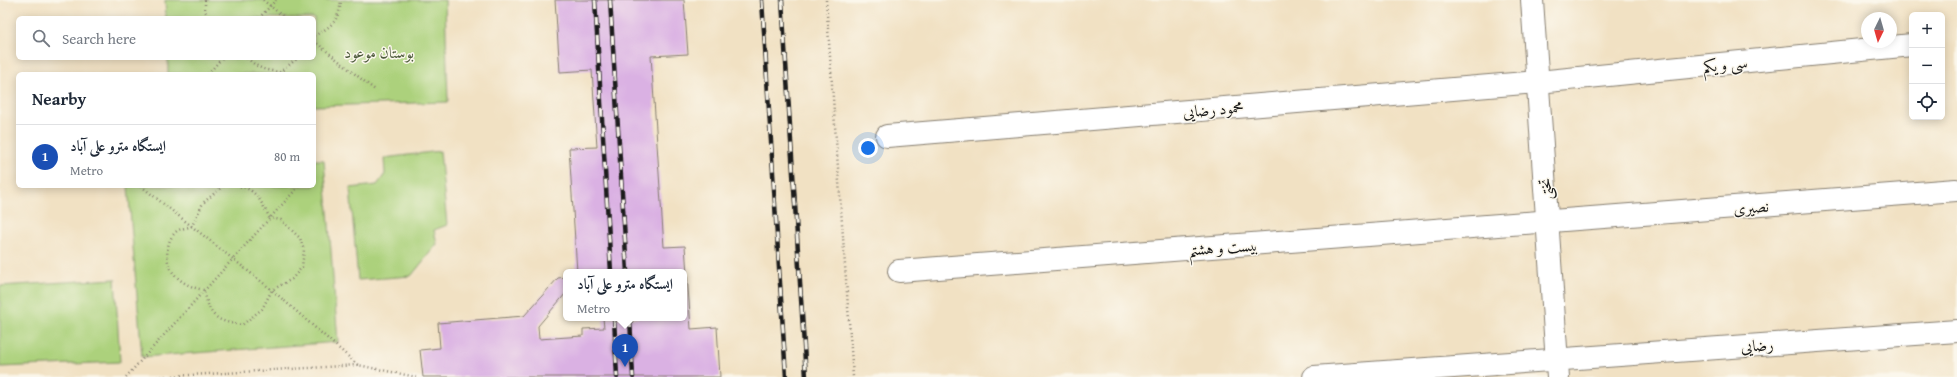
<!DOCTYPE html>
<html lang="en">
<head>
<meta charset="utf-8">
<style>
	body { margin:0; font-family:"Gentium Book Plus",Amiri,serif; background:#f2f2f3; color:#1f2937 }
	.controls { position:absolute; right:12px; top:12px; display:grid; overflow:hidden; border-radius:6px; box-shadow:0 2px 10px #0003 }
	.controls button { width:36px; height:36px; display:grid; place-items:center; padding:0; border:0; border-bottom:1px solid #e0e1e3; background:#fff; color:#1f2937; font:20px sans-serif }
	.compass { position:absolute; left:1861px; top:12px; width:36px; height:36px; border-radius:50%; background:#fff; box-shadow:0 2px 10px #0003; rotate:185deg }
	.you { position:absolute; left:868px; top:148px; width:14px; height:14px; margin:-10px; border:3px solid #fff; border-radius:50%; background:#1a73e8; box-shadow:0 0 0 6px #1a73e833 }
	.badge { display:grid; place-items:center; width:26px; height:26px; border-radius:50%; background:#1f6fb2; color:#fff; font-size:13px; font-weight:700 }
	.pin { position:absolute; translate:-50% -33px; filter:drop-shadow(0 1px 2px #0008) }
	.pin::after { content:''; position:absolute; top:21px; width:14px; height:12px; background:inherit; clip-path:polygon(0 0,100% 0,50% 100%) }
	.popup { position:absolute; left:563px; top:269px; width:124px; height:52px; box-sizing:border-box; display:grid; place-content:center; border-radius:6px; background:#fff; filter:drop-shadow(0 1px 3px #0005); font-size:13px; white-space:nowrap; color:#747a83 }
	.popup b { font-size:15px; color:#1f2937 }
	.popup::after { content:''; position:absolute; left:50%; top:100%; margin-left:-8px; border:8px solid transparent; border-top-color:#fff }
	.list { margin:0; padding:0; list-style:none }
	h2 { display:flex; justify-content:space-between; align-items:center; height:52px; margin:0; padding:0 16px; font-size:17px }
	h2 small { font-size:13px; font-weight:400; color:#747a83 }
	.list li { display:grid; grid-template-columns:26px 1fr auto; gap:12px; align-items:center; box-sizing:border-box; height:64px; padding:0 16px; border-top:1px solid #e0e1e3 }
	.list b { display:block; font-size:15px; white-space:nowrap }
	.list p { margin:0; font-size:13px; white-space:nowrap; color:#747a83 }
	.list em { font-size:13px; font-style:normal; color:#747a83 }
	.icon { flex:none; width:22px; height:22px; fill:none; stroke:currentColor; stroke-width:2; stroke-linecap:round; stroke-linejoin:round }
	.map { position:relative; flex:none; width:1957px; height:377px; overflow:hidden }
	.search { position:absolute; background:#fff; box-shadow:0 2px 10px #0003; left:16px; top:16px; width:300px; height:44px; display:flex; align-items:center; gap:10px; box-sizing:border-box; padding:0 14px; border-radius:6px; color:#747a83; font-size:15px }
	.panel { position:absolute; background:#fff; box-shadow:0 2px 10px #0003; left:16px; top:72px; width:300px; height:116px; border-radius:6px }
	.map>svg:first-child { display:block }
	.green { fill:#acd17b; stroke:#64764c }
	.building { fill:#dab1e3 }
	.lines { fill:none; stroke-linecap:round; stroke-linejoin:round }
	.minor-casing { stroke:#867e70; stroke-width:24 }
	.major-casing { stroke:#867e70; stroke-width:24 }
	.path { stroke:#867e70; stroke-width:2.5; stroke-dasharray:1 3; stroke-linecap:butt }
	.minor { stroke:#fff; stroke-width:22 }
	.major { stroke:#fff; stroke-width:22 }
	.rail-casing { stroke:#1c1c1c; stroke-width:4.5 }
	.rail { stroke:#fbf7ec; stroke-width:3; stroke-dasharray:9; stroke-linecap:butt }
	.labels { text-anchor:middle; stroke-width:3; stroke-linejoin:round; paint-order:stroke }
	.park-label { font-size:16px; fill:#4e5b3d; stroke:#fbf7ec }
	.street-label { font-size:16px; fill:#1c1c1c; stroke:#fbf7ec }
</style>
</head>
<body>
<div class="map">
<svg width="1957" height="377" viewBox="0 0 1957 377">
	<rect width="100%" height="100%" fill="#fbf7ec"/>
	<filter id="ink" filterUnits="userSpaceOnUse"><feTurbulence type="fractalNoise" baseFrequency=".025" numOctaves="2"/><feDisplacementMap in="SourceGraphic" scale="8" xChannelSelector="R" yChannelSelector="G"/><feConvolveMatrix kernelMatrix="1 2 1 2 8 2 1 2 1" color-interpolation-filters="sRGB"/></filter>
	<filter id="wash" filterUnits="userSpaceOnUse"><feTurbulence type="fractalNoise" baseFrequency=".012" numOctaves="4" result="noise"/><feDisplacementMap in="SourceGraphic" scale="16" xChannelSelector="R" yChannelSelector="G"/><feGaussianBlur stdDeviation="0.9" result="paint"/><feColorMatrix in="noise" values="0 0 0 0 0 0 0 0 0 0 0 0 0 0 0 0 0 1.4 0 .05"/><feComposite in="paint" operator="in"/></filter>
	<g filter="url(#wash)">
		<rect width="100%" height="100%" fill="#f1e1c3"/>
		<g class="green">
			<path d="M165,0H445L448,102L314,106V74H168V58H314V18H166Z"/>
			<path d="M440,151L447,225L434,230L437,244L411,276L358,280L350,188L377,185L385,174L384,158Z"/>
			<path d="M314,160H324L338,342L142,357L128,186H314Z"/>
			<path d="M115,279L120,362L0,367V286Z"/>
		</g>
		<g id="blocks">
			<path class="building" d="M555,0H684L688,54L651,56L664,247L685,246L691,329L717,327L720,377H423L420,350L440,348L438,323L524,316L558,278L566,277V293L538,326L539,339L583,336V329L604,328L603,318H684V272H577L569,148L597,147L592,70L560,72Z"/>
		</g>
	</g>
	<g filter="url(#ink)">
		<use href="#blocks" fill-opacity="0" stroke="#867e70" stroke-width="1"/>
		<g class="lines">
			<g class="minor-casing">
				<g id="minor">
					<path d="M887,136L1538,82L1912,45"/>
					<path d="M899,271L1956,190"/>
					<path d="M1314,377L1957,331"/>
				</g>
			</g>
			<g class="major-casing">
				<path id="major" d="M1532,0L1558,377"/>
			</g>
			<g class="path">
				<path d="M205,0V11L209,18"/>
				<path d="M263,0L285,18"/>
				<path d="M826,0L853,377"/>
				<path d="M259,18L276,0"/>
				<path d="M314,36C332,26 339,21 341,0"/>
				<path d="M314,41L375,90"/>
				<path d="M247,58C259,69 264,70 280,72L298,58"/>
				<path d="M208,74L222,58"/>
				<path d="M141,186L272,290L358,365"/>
				<path d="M223,186L203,203L192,226C188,228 181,228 177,231C172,235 169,241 168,247C163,271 182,286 204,290C210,317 215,321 242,325L262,309L272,290L292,279L302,267L304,250L300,238L281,220L270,218C261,203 257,188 237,186"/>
				<path d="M126,377L299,186"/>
				<path d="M157,377L358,365L416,377"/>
			</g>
			<use href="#minor" class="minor"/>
			<use href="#major" class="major"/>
			<g class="rail-casing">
				<g id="rail">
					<path d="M595,0L611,272"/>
					<path d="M610,0L627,272"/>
					<path d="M762,0L786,377"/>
					<path d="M782,0L806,377"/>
					<path d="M614,318L617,377"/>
					<path d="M630,318L633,377"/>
				</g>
			</g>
			<use href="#rail" class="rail"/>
		</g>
	</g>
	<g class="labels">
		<g class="park-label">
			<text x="379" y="58">بوستان موعود</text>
		</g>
		<g class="street-label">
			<text transform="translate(1725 64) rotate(-6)" y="6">سی و یکم</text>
			<text transform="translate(1213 109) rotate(-5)" y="6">محمود رضایی</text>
			<text transform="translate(1545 189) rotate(-94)" y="6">تختی</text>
			<text transform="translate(1751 207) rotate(-5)" y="6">نصیری</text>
			<text transform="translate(1223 247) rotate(-4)" y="6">بیست و هشتم</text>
			<text transform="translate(1757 345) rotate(-4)" y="6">رضایی</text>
		</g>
	</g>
</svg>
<div class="controls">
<button>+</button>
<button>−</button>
<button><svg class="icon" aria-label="locate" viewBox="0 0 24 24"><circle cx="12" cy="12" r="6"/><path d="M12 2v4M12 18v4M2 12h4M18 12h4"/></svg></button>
</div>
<svg class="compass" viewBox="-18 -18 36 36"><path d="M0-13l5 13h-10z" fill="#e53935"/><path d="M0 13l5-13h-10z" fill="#747a83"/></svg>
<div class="you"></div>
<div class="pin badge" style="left:625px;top:367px;background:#1a4fb4">1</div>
<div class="popup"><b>ایستگاه مترو علی آباد</b>Metro</div>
<div class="search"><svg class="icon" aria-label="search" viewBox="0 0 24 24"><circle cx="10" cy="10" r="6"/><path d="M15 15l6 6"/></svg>Search here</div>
<section class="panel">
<h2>Nearby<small></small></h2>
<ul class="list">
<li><span class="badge" style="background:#1a4fb4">1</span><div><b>ایستگاه مترو علی آباد</b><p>Metro</p></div><em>80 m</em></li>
</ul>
</section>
</div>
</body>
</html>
